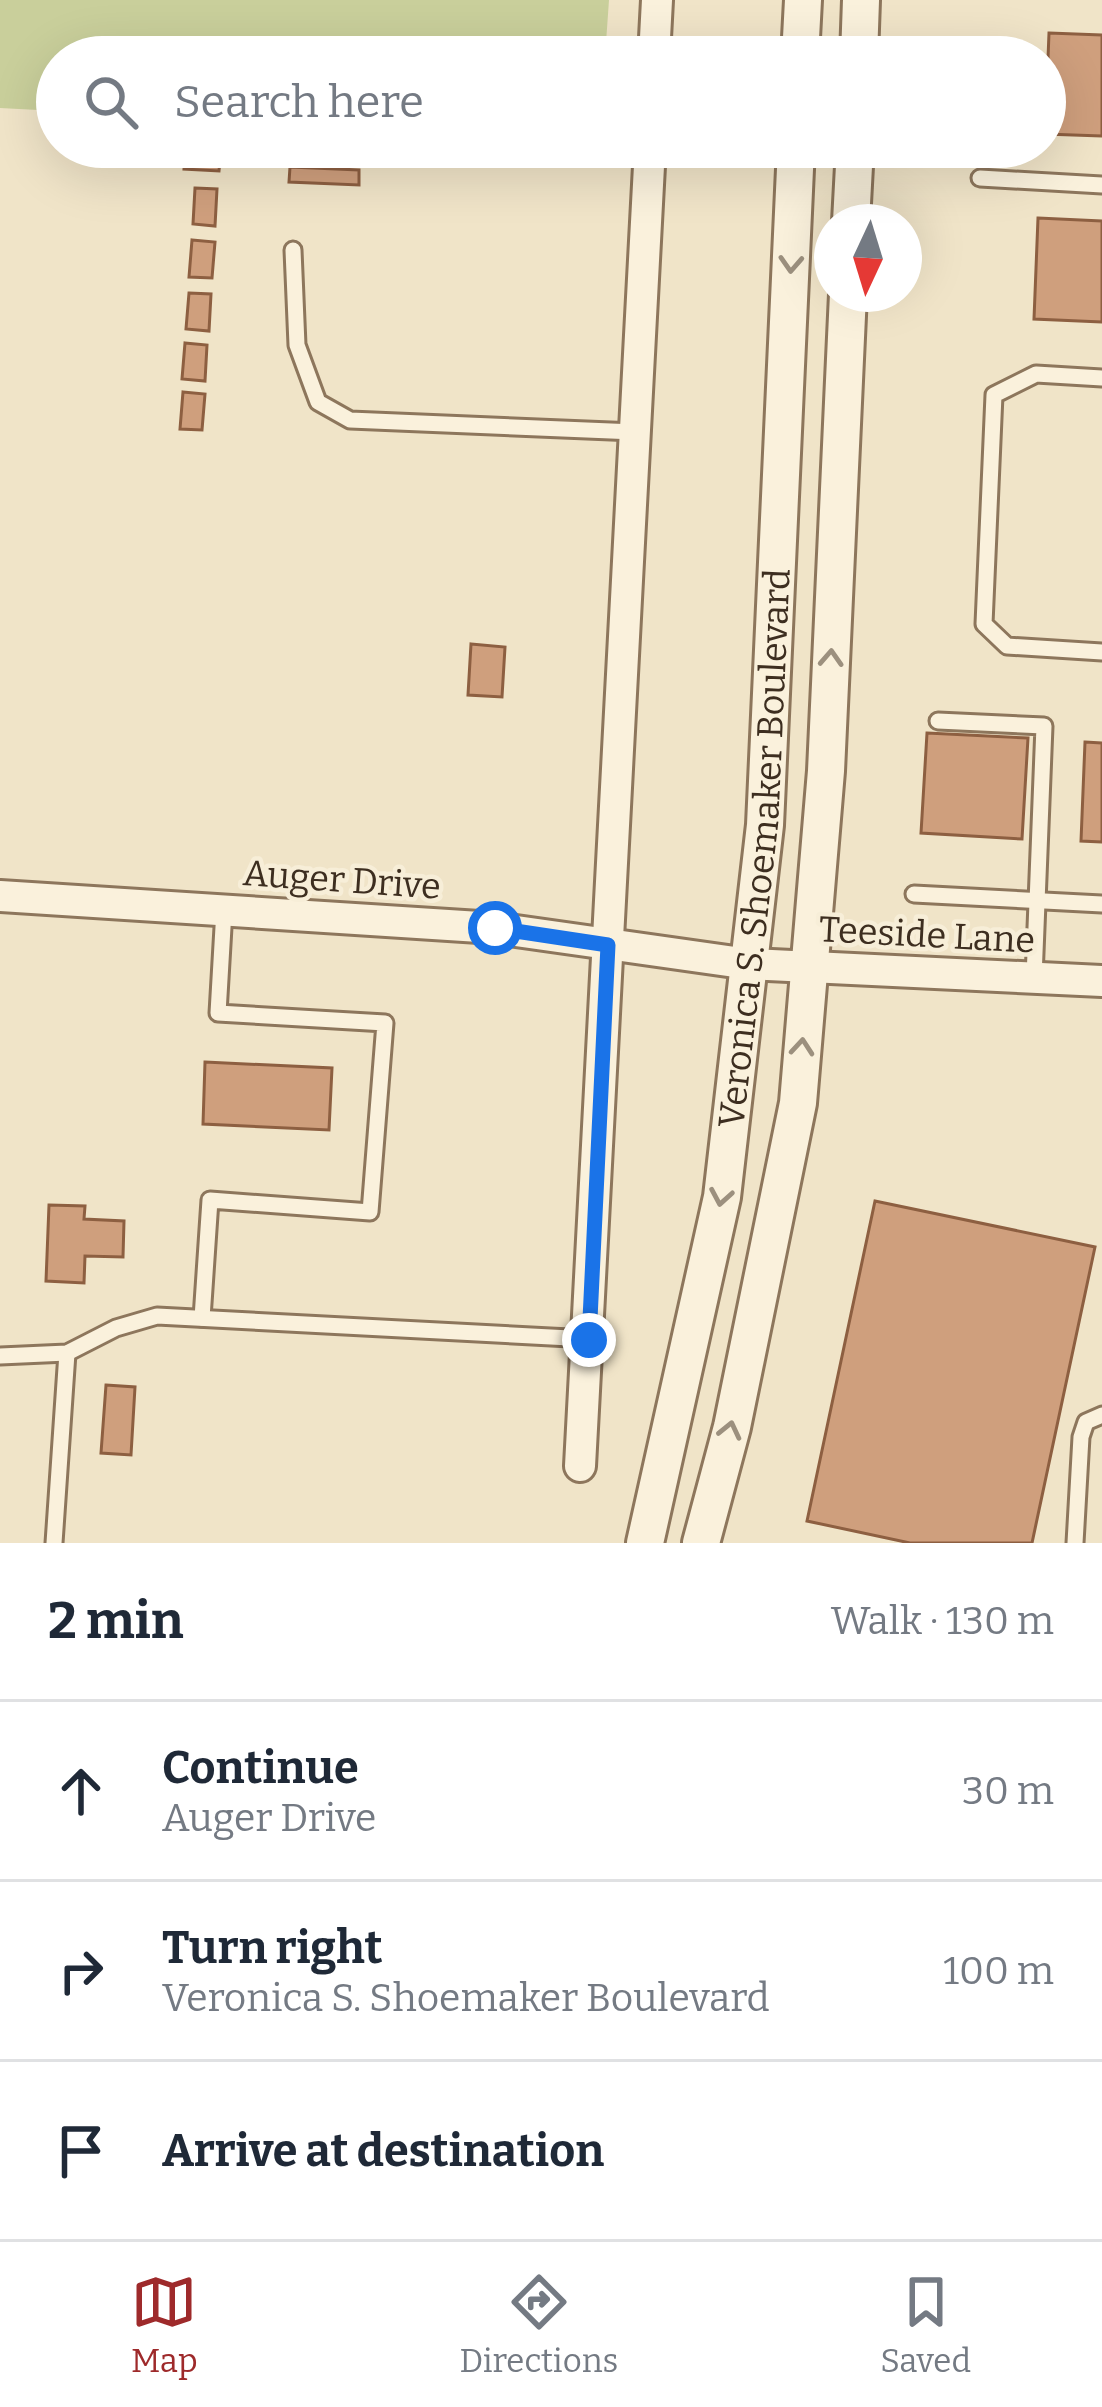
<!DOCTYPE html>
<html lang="en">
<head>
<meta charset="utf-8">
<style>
	body { margin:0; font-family:Bitter,serif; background:#f6f6f7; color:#1f2937 }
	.compass { position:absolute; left:814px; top:204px; width:108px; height:108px; border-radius:50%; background:#fff; box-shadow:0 12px 48px #0002; rotate:184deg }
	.stop { position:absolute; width:36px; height:36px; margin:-27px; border:9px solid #1a73e8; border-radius:50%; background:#fff }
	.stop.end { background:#1a73e8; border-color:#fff; box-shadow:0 3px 12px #0008 }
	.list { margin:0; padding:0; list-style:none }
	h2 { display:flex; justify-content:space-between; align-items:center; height:156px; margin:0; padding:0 48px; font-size:51px }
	h2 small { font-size:39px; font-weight:400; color:#747a83 }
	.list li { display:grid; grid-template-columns:78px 1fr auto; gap:36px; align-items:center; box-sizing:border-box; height:180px; padding:0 48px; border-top:3px solid #e0e1e3 }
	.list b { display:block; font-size:45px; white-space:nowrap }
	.list p { margin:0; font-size:39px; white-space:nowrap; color:#747a83 }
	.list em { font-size:39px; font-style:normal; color:#747a83 }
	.icon { flex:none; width:66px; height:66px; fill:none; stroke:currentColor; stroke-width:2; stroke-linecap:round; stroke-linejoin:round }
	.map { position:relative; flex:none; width:1102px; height:1543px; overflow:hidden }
	.search { position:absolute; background:#fff; box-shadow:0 12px 48px #0002; left:36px; right:36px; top:36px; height:132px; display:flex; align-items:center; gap:30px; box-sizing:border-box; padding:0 42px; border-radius:66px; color:#747a83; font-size:45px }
	.sheet { height:696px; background:#fff }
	nav { display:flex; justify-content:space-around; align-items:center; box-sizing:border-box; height:168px; border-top:3px solid #e0e1e3; background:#fff; font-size:33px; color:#747a83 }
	nav a { display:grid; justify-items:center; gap:6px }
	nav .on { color:#9e2a2b }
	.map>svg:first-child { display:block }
	.green { fill:#c9cf9b }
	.building { fill:#cf9f7d; stroke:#8d5f41; stroke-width:3 }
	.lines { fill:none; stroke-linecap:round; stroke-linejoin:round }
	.service-casing { stroke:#8d765c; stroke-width:21 }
	.minor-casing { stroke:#8d765c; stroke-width:36 }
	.tertiary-casing { stroke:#8d765c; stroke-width:42 }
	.service { stroke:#faf1dc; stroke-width:15 }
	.minor { stroke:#faf1dc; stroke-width:30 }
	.tertiary { stroke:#faf1dc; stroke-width:36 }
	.oneway { stroke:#9c907e }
	.route { stroke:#1a73e8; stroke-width:15 }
	.labels { text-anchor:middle; stroke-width:9; stroke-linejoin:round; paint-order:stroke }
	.street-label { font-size:36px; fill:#3d2e20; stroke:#f7eed8 }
</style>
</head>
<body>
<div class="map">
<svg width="1102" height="1543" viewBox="0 0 1102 1543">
	<rect width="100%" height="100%" fill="#f0e4c8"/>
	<path class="green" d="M0,0H609L605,57H57V111L0,108Z"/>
	<g class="building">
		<path d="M1049,33L1102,35V136L1045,134Z"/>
		<path d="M186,147L221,150L219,171L184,169Z"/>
		<path d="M290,167L359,170V185L289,182Z"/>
		<path d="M195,188L217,189L215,226L193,224Z"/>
		<path d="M1038,218L1102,221V322L1034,319Z"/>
		<path d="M192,240L215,242L212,278L189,277Z"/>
		<path d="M189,293L211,294L209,331L186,329Z"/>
		<path d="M185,343L207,345L205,381L182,379Z"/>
		<path d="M183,392L205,394L202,430L180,429Z"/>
		<path d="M471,644L505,647L502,697L468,695Z"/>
		<path d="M927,733L1028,738L1022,839L921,833Z"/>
		<path d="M1085,742L1102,743V842L1081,841Z"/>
		<path d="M205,1062L332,1068L329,1130L203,1124Z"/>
		<path d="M875,1201L1095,1247L1032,1543H910L807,1521Z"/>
		<path d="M49,1205L85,1206L84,1219L124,1221L123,1257L85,1256L84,1283L46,1281Z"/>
		<path d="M106,1385L135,1387L131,1455L101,1453Z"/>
	</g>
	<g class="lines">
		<g class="service-casing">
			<g id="service">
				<path d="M980,178L1102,185"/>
				<path d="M293,250L297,345L318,402L350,420L635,432"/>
				<path d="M1102,378L1036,374L994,395L984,624L1007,646L1102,652"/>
				<path d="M938,721L1044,726L1034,978"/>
				<path d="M914,894L1102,904"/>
				<path d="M202,1318L210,1200L370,1212L385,1023L218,1013L224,910"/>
				<path d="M0,1356L67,1353L116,1328L157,1316L589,1339"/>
				<path d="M54,1543L67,1353"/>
				<path d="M1075,1543L1081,1437L1086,1422L1102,1415"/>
			</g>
		</g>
		<g class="minor-casing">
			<g id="minor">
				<path d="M654,57L657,0"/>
				<path d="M0,896L495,928L749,964L1102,981"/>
				<path d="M580,1466L650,147"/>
			</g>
		</g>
		<g class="tertiary-casing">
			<g id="tertiary">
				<path d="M800,57L803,0"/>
				<path d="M859,57L861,0"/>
				<path d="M851,222L855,147"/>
				<path id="s1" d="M645,1543L722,1197L765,825L796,147"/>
				<path d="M701,1543L732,1427L798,1103L826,771L848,294"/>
			</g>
		</g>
		<use href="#service" class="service"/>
		<use href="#minor" class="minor"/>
		<use href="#tertiary" class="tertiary"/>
	</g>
	<defs><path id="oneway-chevron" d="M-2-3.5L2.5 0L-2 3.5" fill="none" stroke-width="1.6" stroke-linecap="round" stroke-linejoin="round" transform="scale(3)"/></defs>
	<g class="oneway">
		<use href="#oneway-chevron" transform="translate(791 264) rotate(93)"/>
		<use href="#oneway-chevron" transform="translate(831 658) rotate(-87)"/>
		<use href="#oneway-chevron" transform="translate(802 1047) rotate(-85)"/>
		<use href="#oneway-chevron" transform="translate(721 1197) rotate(100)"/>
		<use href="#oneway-chevron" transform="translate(730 1430) rotate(-77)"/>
	</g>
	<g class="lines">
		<path class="route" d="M495,928L608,945L589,1340"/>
	</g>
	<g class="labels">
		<g class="street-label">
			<text dy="13" stroke="none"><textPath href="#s1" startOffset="705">Veronica S. Shoemaker Boulevard</textPath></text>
			<text transform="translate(342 879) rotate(4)" y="13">Auger Drive</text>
			<text transform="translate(927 934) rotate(3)" y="13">Teeside Lane</text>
		</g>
	</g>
</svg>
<svg class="compass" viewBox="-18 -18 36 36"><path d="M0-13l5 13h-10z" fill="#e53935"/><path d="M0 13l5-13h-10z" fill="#747a83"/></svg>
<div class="stop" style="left:495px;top:928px"></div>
<div class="stop end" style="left:589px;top:1340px"></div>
<div class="search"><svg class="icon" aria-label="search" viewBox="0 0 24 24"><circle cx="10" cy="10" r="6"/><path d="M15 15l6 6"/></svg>Search here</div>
</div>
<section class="sheet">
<h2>2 min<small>Walk · 130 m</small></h2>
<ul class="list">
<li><svg class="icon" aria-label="ahead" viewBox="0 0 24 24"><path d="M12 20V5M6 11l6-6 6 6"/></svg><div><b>Continue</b><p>Auger Drive</p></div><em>30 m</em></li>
<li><svg class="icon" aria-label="right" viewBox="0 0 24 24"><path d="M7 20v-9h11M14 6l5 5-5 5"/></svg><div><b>Turn right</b><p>Veronica S. Shoemaker Boulevard</p></div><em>100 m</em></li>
<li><svg class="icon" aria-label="arrive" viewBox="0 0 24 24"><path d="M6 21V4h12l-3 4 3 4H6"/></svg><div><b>Arrive at destination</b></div></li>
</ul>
</section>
<nav>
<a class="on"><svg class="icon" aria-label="map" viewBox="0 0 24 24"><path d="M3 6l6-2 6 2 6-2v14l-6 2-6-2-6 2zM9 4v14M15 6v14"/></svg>Map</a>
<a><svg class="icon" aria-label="directions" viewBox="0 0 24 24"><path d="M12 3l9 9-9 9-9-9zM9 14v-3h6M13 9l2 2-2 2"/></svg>Directions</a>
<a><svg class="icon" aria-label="saved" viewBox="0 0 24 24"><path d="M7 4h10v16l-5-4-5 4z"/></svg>Saved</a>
</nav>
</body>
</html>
